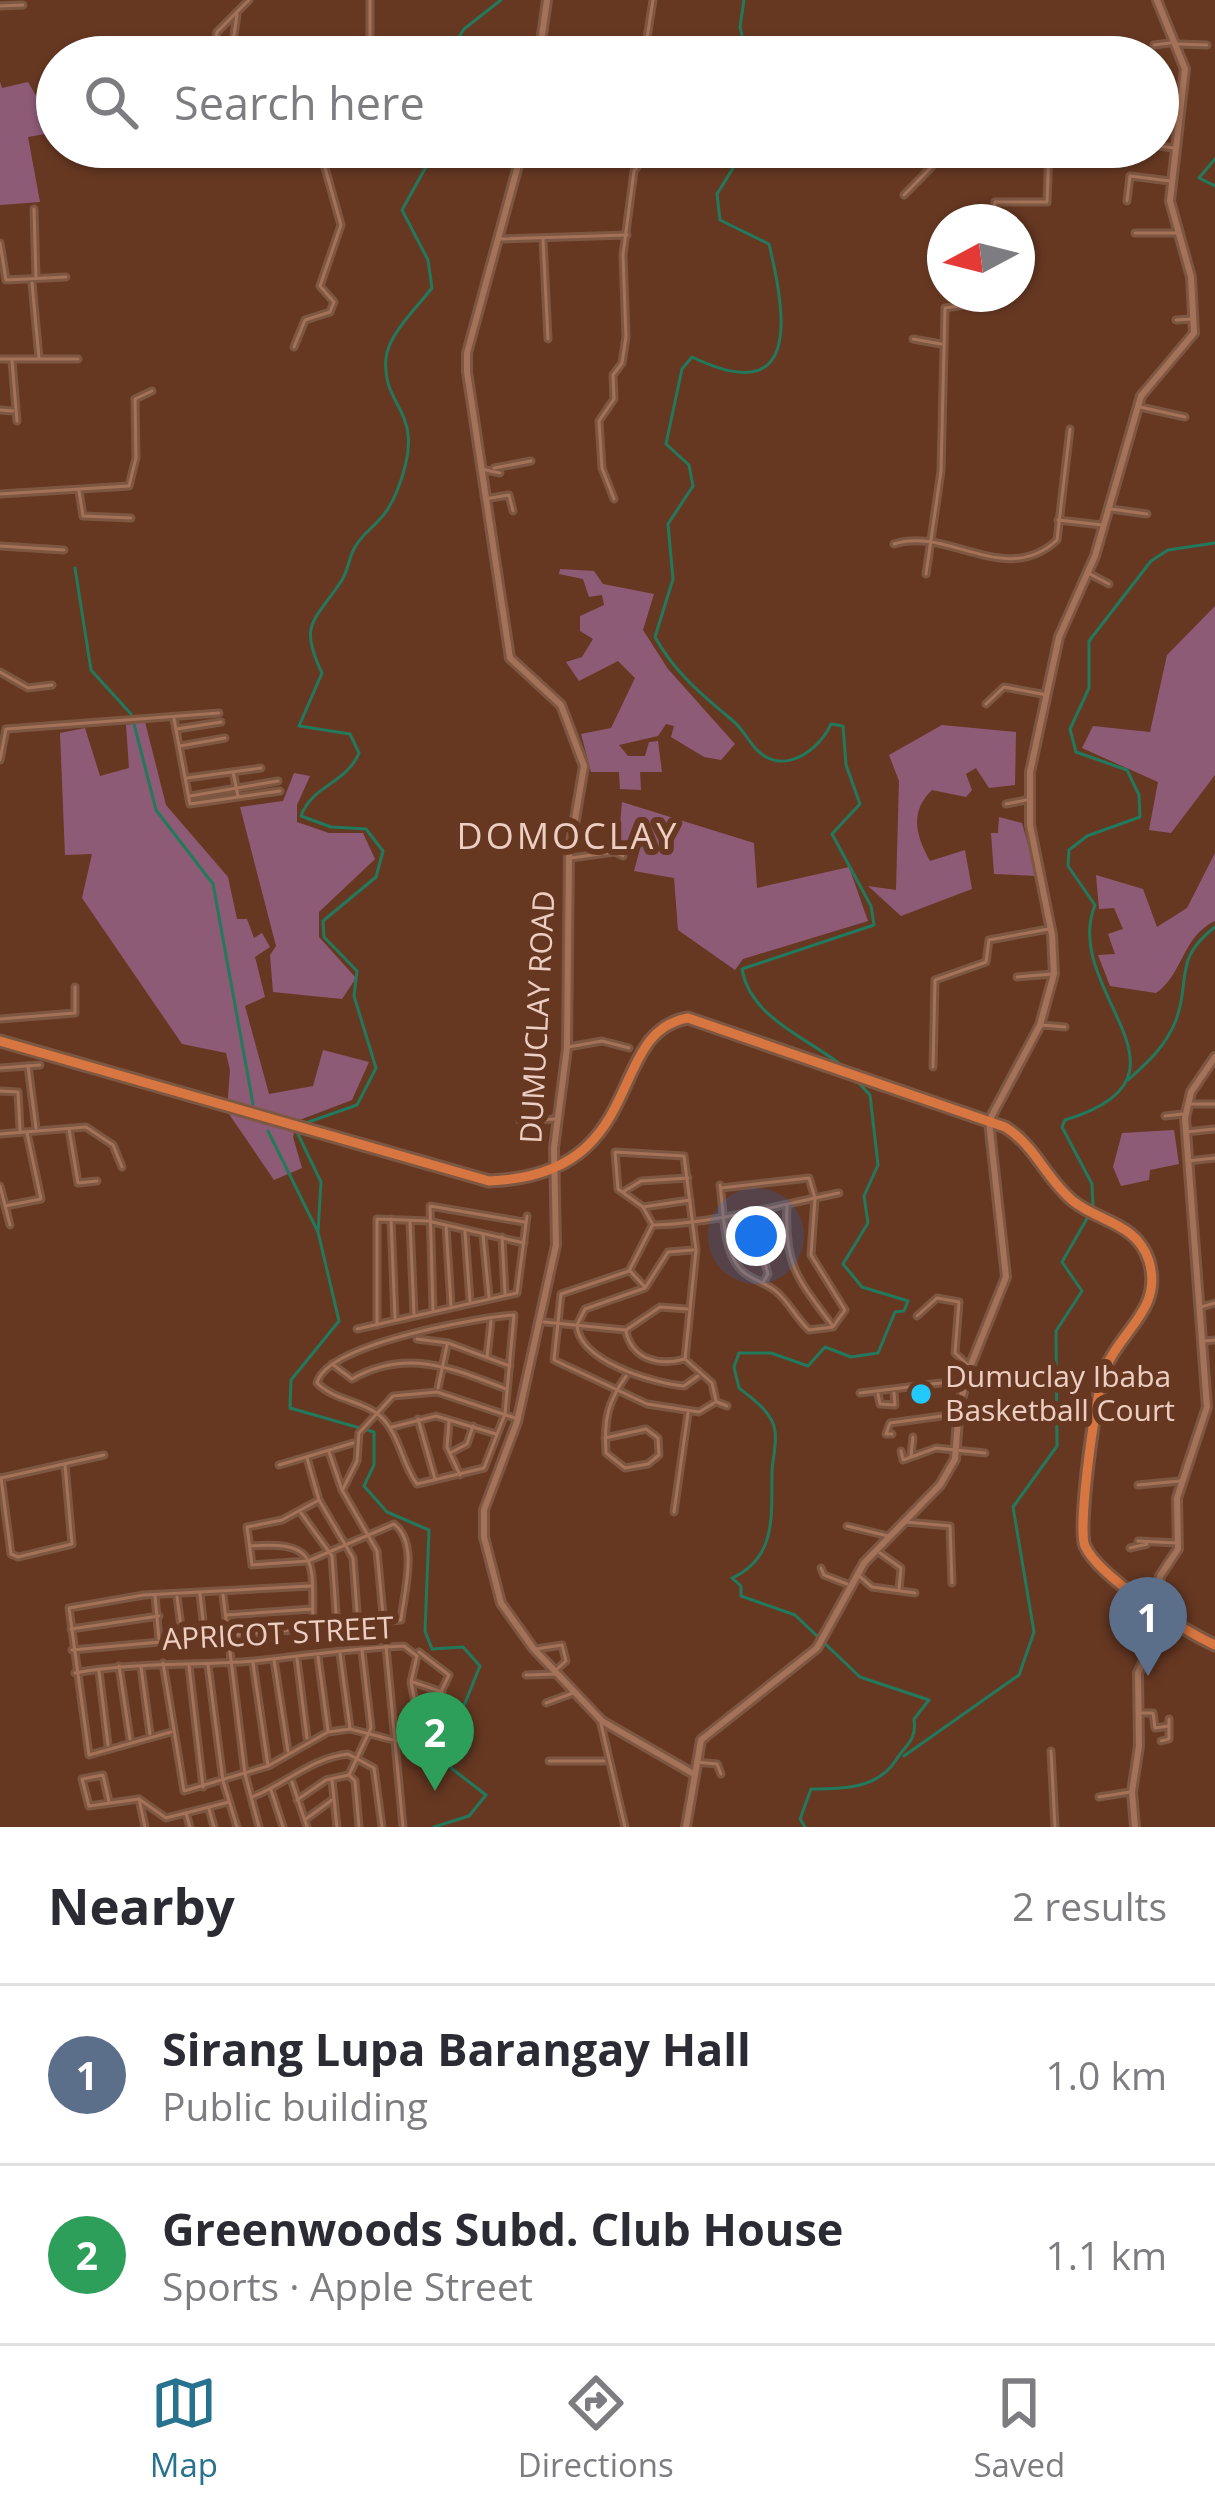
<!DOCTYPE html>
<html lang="en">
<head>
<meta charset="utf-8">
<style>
	body { margin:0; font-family:"Open Sans",sans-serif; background:#f2f2f3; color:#2b2b33 }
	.compass { position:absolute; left:927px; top:204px; width:108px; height:108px; border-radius:50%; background:#fff; box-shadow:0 3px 9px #0004; rotate:263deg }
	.you { position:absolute; left:756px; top:1236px; width:42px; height:42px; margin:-30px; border:9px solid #fff; border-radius:50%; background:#1a73e8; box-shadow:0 0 0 18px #1a73e833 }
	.badge { display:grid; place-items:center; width:78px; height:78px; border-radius:50%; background:#27728e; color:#fff; font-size:39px; font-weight:700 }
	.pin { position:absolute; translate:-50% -99px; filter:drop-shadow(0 3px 6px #0008) }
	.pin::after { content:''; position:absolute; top:63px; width:42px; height:36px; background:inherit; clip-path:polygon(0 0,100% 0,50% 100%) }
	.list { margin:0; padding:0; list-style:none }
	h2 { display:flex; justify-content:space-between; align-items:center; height:156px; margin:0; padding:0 48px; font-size:51px }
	h2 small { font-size:39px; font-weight:400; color:#7c7c81 }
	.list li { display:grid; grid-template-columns:78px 1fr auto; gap:36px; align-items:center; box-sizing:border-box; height:180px; padding:0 48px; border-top:3px solid #e1e1e2 }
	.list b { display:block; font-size:45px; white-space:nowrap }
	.list p { margin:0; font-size:39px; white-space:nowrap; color:#7c7c81 }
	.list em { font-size:39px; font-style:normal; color:#7c7c81 }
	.icon { flex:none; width:66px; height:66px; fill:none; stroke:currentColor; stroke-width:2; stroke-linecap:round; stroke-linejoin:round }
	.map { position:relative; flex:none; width:1215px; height:1827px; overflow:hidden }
	.search { position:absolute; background:#fff; box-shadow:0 3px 9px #0004; left:36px; right:36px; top:36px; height:132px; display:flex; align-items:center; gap:30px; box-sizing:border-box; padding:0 42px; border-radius:66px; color:#7c7c81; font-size:45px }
	.sheet { height:516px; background:#fff }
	nav { display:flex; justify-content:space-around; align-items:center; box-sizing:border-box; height:168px; border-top:3px solid #e1e1e2; background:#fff; font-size:33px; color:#7c7c81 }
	nav a { display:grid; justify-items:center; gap:6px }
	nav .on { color:#27728e }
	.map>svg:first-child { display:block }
	.green { fill:#8e5b77 }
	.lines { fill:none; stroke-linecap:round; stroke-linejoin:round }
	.stream { stroke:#23795c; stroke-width:3 }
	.minor-casing { stroke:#7d5742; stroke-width:9 }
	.tertiary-casing { stroke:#7d5742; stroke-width:12 }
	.primary-casing { stroke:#7d5742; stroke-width:15 }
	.minor { stroke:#a47159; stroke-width:3 }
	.tertiary { stroke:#a47159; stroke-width:6 }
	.primary { stroke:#d87641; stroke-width:9 }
	.poi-dot { fill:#22c9fd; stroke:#663822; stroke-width:4.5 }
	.labels { text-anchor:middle; stroke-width:12; stroke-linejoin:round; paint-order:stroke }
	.street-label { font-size:30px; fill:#eccfc2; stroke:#663822 }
	.poi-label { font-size:30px; fill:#eccfc2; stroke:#663822; text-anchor:start }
	.quarter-label { font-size:36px; letter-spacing:3px; fill:#eccfc2; stroke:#663822 }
</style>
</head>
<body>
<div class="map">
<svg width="1215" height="1827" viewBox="0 0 1215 1827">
	<rect width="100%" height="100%" fill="#663822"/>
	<g class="green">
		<path d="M0,82L2,88L28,82L57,132L28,137L40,202L0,205Z"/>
		<path d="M560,569L594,571L603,584L654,594L643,630L668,669L735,744L721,760L704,757L671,737L674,726L666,724L658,736L619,745L628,756H645L649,742L658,741L662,772H640L641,790L620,789L619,772H591L581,734L611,728L635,678L618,661L579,681L566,662L582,657L593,639L580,631V616L604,605L602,595L589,597L583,579L559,574Z"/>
		<path d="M1215,606V775L1171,833L1149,830L1158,782L1082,748L1093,726L1150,732L1167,655Z"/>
		<path d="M145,722L166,805L228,877L237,919H247L254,938L262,933L270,947L255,957L265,997L245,1006L269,1094L313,1086L323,1050L369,1062L352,1100L297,1121L293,1137L302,1168L274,1180L227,1111L230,1070L226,1053L182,1044L82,898L92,854L65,855L60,733L85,728L100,776L129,768L126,725Z"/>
		<path d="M942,725L1016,732L1015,785L989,788L976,768L966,774L972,790L966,797L932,790C909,812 916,836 930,861L965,850L972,889L901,916L868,886L896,890L899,781L889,755Z"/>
		<path d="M294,773L310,776L297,805V822L329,833H363L375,859L319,912V937L356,978L342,999L273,992L270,955L276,946L240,807L283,801Z"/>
		<path d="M622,802L754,843L757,888L849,867L868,921L743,959L735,970L678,930L674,878L634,871L641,845L618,847Z"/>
		<path d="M999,817L1022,823L1037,876L994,874L991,833H998Z"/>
		<path d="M1215,853V921C1182,936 1183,975 1156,993L1110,986L1098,955L1115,954L1108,934L1123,929L1114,908L1099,909L1096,875L1143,889L1157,927L1187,908Z"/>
		<path d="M1174,1130L1179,1164L1150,1170L1149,1180L1121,1186L1113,1167L1122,1133Z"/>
	</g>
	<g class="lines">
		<g class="stream">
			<path d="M744,0L740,27L747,57"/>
			<path d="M446,57L464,29L501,0"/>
			<path d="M746,147L717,194L720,220L769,244C787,319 800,409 692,357L682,369L666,444L689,465L693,486L668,524L673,579L655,637C675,673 701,694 732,720C743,729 747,739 756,749C782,777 819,751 831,724L843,726L846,765L860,804L832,834L871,906L874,925L742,969C750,1018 808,1038 844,1067"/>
			<path d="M1215,159L1199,178L1215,186"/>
			<path d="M75,568L91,670L131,714"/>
			<path d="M133,720L156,810L213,884L253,1104"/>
			<path d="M1128,1080C1148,1062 1166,1046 1176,1020C1191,979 1173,959 1215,927"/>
			<path d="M303,1124L357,1105L376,1068L354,996L357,971L324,937L323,921L376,877L383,851L366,829L331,827L301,816C312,785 346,784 359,753L350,734L299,726L322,673C299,624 313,623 340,583C348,573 348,560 354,549C365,527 383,526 397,491C430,409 381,411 386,358C388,335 418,306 432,288L428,260L402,210L437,147"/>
			<path d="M296,1130L321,1182L318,1232L339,1321L291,1380L290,1408L374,1432V1465L364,1486L387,1512L429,1530L425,1631L432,1649L463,1647L480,1666L450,1740L451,1768L486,1795L469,1816L434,1827"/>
			<path d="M268,1131L318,1232"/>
			<path d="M1093,1207L1092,1184L1062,1127L1065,1120C1212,1076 1060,991 1095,905L1068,866L1069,850L1087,836L1140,817L1139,795L1127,770L1076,752L1070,729L1089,688V641L1151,561L1168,550L1215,543"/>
			<path d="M904,1756L1019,1675L1034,1632L1013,1507L1057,1446L1056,1331L1082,1291L1062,1262L1089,1215"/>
			<path d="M805,1827L800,1819L811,1789C846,1789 878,1788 896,1760C906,1744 917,1741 914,1719L929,1700L860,1677L795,1615L741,1596V1586L732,1578C778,1557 771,1513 772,1470C773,1457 777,1443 775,1431C773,1413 752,1398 739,1388L734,1367L739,1353H771L808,1366L825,1347L851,1357L878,1353L895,1312L904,1311L908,1301L862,1287L843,1264L868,1223L864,1196L878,1165L870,1095L854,1078"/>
		</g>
		<g class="minor-casing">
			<g id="minor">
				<path d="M0,6L23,5"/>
				<path d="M233,42L237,15"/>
				<path d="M1178,44L1207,45"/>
				<path d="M1154,45L1170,43"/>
				<path d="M213,57L217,32L249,0"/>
				<path d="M370,57V0"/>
				<path d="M644,57L653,0"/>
				<path d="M1158,107L1180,110"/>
				<path d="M1158,146L1174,148"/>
				<path d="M904,195L951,147"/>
				<path d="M1127,201L1130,176L1170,181"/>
				<path d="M34,209L36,277"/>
				<path d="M992,222L995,202H1047L1049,147"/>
				<path d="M1135,233H1177"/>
				<path d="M499,239L627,235"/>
				<path d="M543,239L548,339"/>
				<path d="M0,243L6,280L66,277"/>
				<path d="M32,283L39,358"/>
				<path d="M1176,320L1192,319"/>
				<path d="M913,339L941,344"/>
				<path d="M294,347L305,320L330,312L334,302L320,286L341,225L324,164L327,147"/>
				<path d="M0,359H78"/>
				<path d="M12,361L17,421"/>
				<path d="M1140,407L1185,417"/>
				<path d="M0,410L13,411"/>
				<path d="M494,468L531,461"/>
				<path d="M481,469L500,473"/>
				<path d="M79,491L83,516L131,518"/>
				<path d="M0,494L129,486L136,458L135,399L152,391"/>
				<path d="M485,499L509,495L513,511"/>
				<path d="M614,499L602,468L599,421L614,399L613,375L622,363L626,337L623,255L634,171L652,147"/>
				<path d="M1111,509L1147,514"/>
				<path d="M1058,520L1102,525"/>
				<path d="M894,544C947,526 1006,588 1057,540L1070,429"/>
				<path d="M0,546L64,550"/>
				<path d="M926,574L941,471L945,308L996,300L997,294"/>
				<path d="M1090,574L1109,584"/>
				<path d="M0,672L28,688L52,685"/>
				<path d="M986,704L1004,687L1047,695"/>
				<path d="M174,719L190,804L280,791"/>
				<path d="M177,729L221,722"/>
				<path d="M180,746L225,738"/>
				<path d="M0,760L6,729L219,713"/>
				<path d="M233,772L238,796"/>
				<path d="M187,778L261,768"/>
				<path d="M190,796L278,781"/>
				<path d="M1006,804L1026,800"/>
				<path d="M571,858L614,852L623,856"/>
				<path d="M1017,977L1052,974"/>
				<path d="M0,1019L75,1013V987"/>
				<path d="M1042,1025L1065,1027"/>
				<path d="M568,1047L602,1041L629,1048"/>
				<path d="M28,1066L36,1128"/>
				<path d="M933,1067L935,980L986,962L989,940L1049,929"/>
				<path d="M0,1068L40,1065"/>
				<path d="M0,1091L18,1092L20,1130"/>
				<path d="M1187,1104H1215"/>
				<path d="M1165,1116L1183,1114"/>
				<path d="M520,1121L555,1119"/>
				<path d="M69,1129L78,1183L97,1181"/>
				<path d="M1186,1132L1214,1129"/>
				<path d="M0,1134L86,1127L113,1145L122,1167"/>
				<path d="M1188,1161L1215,1158"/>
				<path d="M720,1185C724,1211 722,1258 746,1274C756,1281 768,1284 778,1293C790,1304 797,1319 809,1330L833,1327L845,1310L811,1255L815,1198L809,1178L721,1188"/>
				<path d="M0,1186L10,1225"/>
				<path d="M623,1192L641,1181L688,1178"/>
				<path d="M787,1205C784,1265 797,1278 832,1325"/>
				<path d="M5,1206L41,1199L27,1133"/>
				<path d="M643,1207L690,1200"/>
				<path d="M391,1219L395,1318"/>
				<path d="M410,1222L414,1314"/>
				<path d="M653,1225L643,1207L618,1189L615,1152L684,1156L696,1250L685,1359L712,1383L716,1401"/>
				<path d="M655,1225C715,1223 779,1205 839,1193"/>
				<path d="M446,1226L451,1305"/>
				<path d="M652,1226L629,1271L561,1294L554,1360L647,1404L699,1412L714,1403"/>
				<path d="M465,1232L470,1301"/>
				<path d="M483,1235L489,1297"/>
				<path d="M728,1235H757L768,1274L764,1281"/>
				<path d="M502,1237L505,1293"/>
				<path d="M693,1250L668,1252L645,1288L585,1309L577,1325C579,1361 652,1383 684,1386L698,1376"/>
				<path d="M630,1271L644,1286"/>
				<path d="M1201,1307L1215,1303"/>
				<path d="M433,1310L430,1206L524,1222"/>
				<path d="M514,1315L505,1414L484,1468L417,1484C401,1463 400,1433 379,1415C361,1400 335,1401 317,1383C326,1344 475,1318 514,1315Z"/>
				<path d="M917,1316L937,1298L959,1302L955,1353L969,1366"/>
				<path d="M544,1322L625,1330"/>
				<path d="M377,1325V1219L428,1221L524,1243"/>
				<path d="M357,1329L517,1293L527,1216"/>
				<path d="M626,1330L660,1307L687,1309"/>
				<path d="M626,1332C633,1360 659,1366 685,1359"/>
				<path d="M417,1339L448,1343L510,1366"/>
				<path d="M1205,1341L1215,1340"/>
				<path d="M487,1357L491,1321"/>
				<path d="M332,1364L352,1379C406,1348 453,1368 506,1389"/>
				<path d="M438,1388L447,1345"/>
				<path d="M860,1393L965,1380"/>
				<path d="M878,1394L880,1404L895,1405L894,1393"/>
				<path d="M717,1402L727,1406"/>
				<path d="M418,1419L435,1479"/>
				<path d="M449,1422L447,1447L460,1475"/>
				<path d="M392,1427L436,1416L496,1434"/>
				<path d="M892,1434H886L890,1423L957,1414"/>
				<path d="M605,1438L646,1429L658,1438L659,1455L648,1464L625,1468L606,1453C604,1420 607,1403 626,1376"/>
				<path d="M901,1451L903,1460L936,1448L985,1453"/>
				<path d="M329,1452L342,1490L377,1551L403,1827"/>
				<path d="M450,1453L467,1444L473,1426"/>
				<path d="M911,1456L913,1437"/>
				<path d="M307,1458L319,1500L353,1558L358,1625"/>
				<path d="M279,1465L353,1443"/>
				<path d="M1,1478L11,1554L18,1557L72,1544L65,1465"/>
				<path d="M1,1478L104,1455"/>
				<path d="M1138,1485L1180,1481"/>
				<path d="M343,1489L357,1461L359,1433L393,1396L437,1392L518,1419"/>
				<path d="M674,1512L688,1413"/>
				<path d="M301,1513L332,1556L337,1626"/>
				<path d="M906,1522L950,1526L952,1583"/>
				<path d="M847,1526L888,1536"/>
				<path d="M1138,1541L1177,1543"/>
				<path d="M250,1546C324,1540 311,1566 313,1629"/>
				<path d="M1130,1548L1147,1544"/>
				<path d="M880,1553L901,1568L899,1589"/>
				<path d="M821,1568L824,1575L847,1584"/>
				<path d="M858,1575L872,1587L915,1593"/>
				<path d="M200,1594L205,1638"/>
				<path d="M223,1595L245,1774L259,1827"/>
				<path d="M155,1596L159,1639"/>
				<path d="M177,1597L183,1641"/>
				<path d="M226,1615L312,1609"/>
				<path d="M71,1629L159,1616"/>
				<path d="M536,1649L562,1645L566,1661L557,1669"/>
				<path d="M72,1650L401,1620C404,1592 419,1543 394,1524L308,1561L252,1565L247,1527L282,1520L319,1500"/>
				<path d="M419,1652L449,1675L422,1732"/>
				<path d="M340,1654L350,1728"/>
				<path d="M318,1657L328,1730"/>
				<path d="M297,1659L307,1738"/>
				<path d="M274,1660L288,1751"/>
				<path d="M253,1663L268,1766"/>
				<path d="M208,1665L223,1781L237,1827"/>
				<path d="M119,1666L130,1739"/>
				<path d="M189,1666L203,1787"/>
				<path d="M141,1667L150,1734"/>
				<path d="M99,1671L108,1745"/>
				<path d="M75,1673C135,1662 193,1666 254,1661C304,1656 353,1648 404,1646L417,1656L411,1682L421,1734L397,1741L350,1729L328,1732L268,1766L184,1791L163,1663"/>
				<path d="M526,1675L557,1674"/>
				<path d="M413,1682L442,1692"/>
				<path d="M546,1703L573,1693"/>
				<path d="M1142,1713H1153L1155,1728L1169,1726V1719"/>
				<path d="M601,1724L625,1827"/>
				<path d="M171,1732L89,1755L69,1608L144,1595L311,1586"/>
				<path d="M1161,1741L1169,1739V1727"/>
				<path d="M1051,1751L1055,1827"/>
				<path d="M549,1761H604"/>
				<path d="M696,1762L717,1764L721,1774"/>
				<path d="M349,1775L371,1728L362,1651"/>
				<path d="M332,1780L337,1827"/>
				<path d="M292,1782L307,1827"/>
				<path d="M271,1790L283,1827"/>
				<path d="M252,1797C286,1784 311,1758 348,1754L374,1768L382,1827"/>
				<path d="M1099,1797L1130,1792"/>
				<path d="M139,1799L145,1827"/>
				<path d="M297,1800L326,1780L349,1775L355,1781L359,1827"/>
				<path d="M109,1802L103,1775L82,1779L89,1806L139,1799L166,1818L229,1802"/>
				<path d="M209,1809L214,1827"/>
				<path d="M186,1813L190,1827"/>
				<path d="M306,1819L332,1800"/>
			</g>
		</g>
		<g class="tertiary-casing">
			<g id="tertiary">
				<path d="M539,57L547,0"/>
				<path d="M523,147L467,353V372L510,658L561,705L584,766L569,855L567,1048L554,1148L556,1245L517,1422L484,1510V1537L501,1603L533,1648L602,1721L692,1773"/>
				<path d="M686,1827L701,1740L817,1648L864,1563L940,1485L955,1459L959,1406L970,1367L1006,1277L989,1121L1040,1025L1054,974L1052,935L1030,825V772L1059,637L1095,556L1141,396L1194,333L1191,277L1170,201L1185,69L1157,0"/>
				<path d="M1135,1827L1132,1792L1139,1746L1138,1673L1154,1639L1160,1576L1178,1549L1177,1498L1207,1407L1185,1118L1191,1092L1215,1057"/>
			</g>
		</g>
		<g class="primary-casing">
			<path id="primary" d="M0,1041L489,1181C651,1175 604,1032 688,1018L1005,1127C1035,1145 1046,1179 1073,1201C1099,1222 1137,1223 1149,1261C1163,1309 1122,1329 1106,1367C1096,1388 1077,1529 1085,1546C1098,1576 1185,1632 1215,1645"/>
		</g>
		<use href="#minor" class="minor"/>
		<use href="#tertiary" class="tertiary"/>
		<use href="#primary" class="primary"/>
	</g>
	<circle class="poi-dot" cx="921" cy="1394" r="12"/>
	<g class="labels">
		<g class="street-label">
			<text transform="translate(538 1017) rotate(-87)" y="10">DUMUCLAY ROAD</text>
			<text transform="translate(278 1634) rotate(-3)" y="10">APRICOT STREET</text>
		</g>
		<g class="poi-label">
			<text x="945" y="1387">Dumuclay Ibaba<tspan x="945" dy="34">Basketball Court</tspan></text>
		</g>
		<g class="quarter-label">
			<text x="568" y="849">DOMOCLAY</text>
		</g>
	</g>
</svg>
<svg class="compass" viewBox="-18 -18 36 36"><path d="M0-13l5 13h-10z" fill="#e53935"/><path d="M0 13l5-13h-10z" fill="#7c7c81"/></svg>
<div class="you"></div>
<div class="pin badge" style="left:1148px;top:1676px;background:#5c6f8a">1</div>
<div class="pin badge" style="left:435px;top:1791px;background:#2e9e5b">2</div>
<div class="search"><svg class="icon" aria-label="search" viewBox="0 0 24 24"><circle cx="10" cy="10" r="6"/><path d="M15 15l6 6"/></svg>Search here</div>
</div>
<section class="sheet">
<h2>Nearby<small>2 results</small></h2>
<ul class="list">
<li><span class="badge" style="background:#5c6f8a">1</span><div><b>Sirang Lupa Barangay Hall</b><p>Public building</p></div><em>1.0 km</em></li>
<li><span class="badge" style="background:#2e9e5b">2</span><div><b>Greenwoods Subd. Club House</b><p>Sports · Apple Street</p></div><em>1.1 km</em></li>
</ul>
</section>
<nav>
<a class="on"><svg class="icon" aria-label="map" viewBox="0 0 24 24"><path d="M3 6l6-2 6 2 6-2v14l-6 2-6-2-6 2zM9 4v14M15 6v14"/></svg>Map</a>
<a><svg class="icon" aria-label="directions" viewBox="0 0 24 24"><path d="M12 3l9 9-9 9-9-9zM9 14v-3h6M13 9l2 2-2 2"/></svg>Directions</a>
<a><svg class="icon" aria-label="saved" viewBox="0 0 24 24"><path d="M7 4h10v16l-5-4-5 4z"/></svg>Saved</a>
</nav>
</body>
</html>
